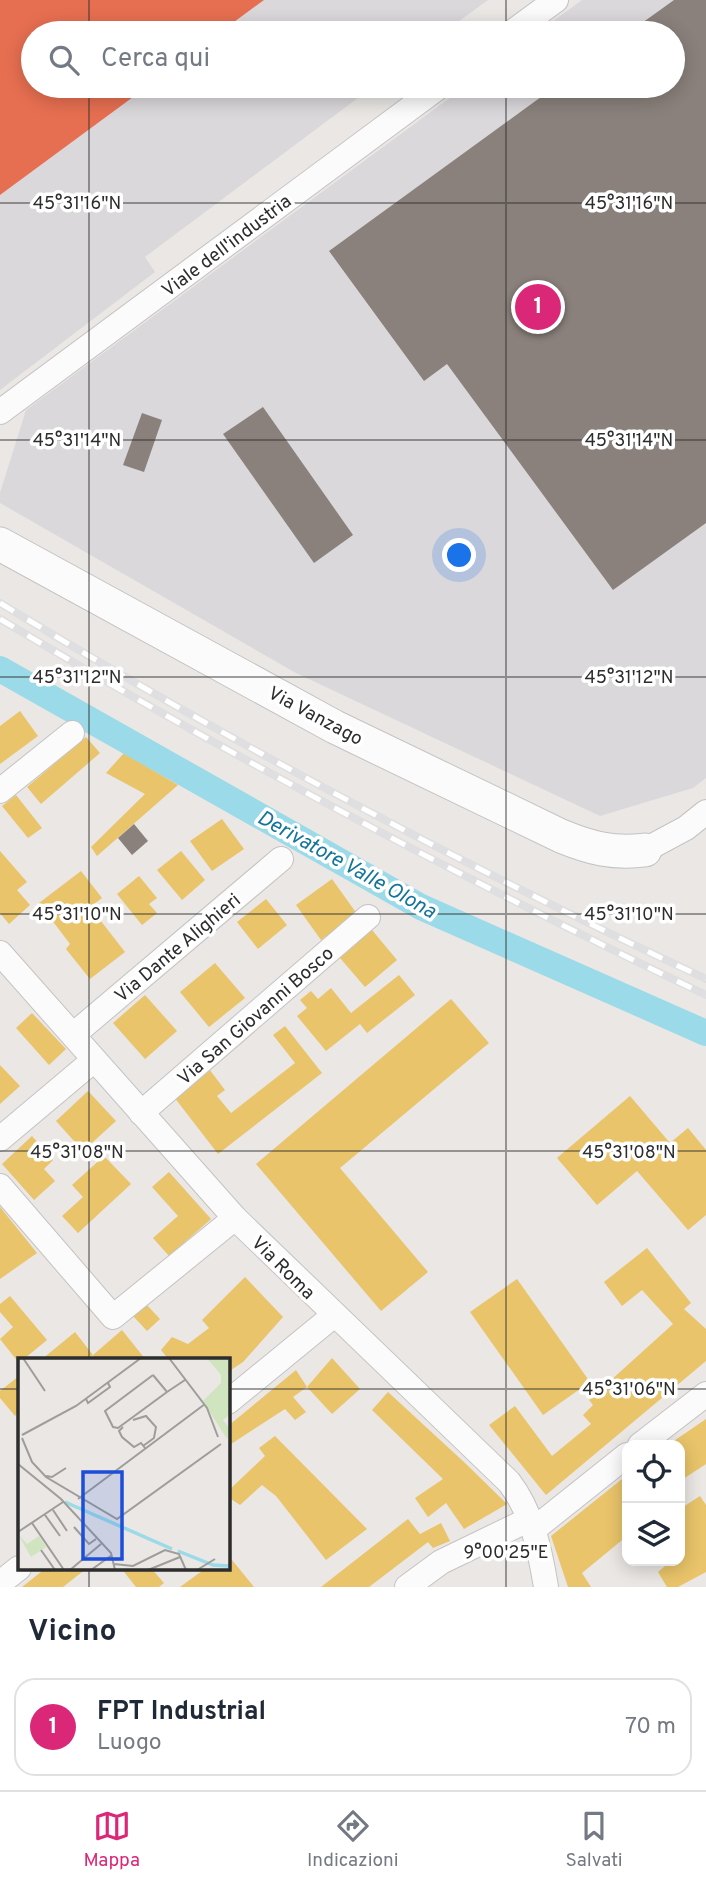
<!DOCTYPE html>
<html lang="it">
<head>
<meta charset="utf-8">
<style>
	body { margin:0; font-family:Overpass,sans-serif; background:#f6f6f7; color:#1f2937 }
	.controls { position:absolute; right:21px; bottom:21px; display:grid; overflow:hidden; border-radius:14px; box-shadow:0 4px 18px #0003 }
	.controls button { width:63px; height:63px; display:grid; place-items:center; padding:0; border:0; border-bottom:2px solid #e0e1e3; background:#fff; color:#1f2937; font:35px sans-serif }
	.you { position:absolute; left:460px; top:556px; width:24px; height:24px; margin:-18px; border:5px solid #fff; border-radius:50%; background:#1a73e8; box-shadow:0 0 0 10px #1a73e833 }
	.badge { display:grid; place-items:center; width:46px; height:46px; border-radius:50%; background:#db2777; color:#fff; font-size:23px; font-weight:700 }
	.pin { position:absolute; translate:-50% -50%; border:4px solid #fff; box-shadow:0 2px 7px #0006 }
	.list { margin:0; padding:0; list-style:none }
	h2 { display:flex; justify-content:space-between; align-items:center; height:91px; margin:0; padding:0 28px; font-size:30px }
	h2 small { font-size:23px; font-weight:400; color:#747a83 }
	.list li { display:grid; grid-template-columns:46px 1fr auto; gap:21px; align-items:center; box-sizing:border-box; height:98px; margin:0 14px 14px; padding:0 14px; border:2px solid #e0e1e3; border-radius:21px }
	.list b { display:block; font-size:26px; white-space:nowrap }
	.list p { margin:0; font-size:23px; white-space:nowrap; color:#747a83 }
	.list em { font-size:23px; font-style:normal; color:#747a83 }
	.icon { flex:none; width:38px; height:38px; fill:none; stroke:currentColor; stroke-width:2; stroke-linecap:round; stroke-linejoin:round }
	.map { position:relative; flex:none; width:706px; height:1587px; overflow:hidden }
	.search { position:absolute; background:#fff; box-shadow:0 4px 18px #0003; left:21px; right:21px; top:21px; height:77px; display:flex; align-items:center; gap:18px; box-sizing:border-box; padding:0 24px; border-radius:38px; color:#747a83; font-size:26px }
	.sheet { height:203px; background:#fff }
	nav { display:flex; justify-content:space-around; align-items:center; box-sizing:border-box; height:98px; border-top:2px solid #e0e1e3; background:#fff; font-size:19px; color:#747a83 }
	nav a { display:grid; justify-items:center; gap:4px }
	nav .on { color:#db2777 }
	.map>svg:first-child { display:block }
	.industrial { fill:#dbd8db }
	.homes { fill:#e9c46a }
	.shops { fill:#e76f51 }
	.industry { fill:#8a817c }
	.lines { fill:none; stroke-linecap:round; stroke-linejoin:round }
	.canal { stroke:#9bdae8; stroke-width:26 }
	.street-casing { stroke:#c4c3c3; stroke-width:26 }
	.secondary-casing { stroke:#c4c3c3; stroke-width:35 }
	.street { stroke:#fcfbfb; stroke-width:24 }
	.secondary { stroke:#fcfbfb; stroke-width:33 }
	.rail-casing { stroke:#dfdee0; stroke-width:8 }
	.rail { stroke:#fff; stroke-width:5; stroke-dasharray:16; stroke-linecap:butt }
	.ticks { fill:none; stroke:#2d2d2d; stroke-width:2; stroke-opacity:0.45 }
	.labels { text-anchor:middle; stroke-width:7; stroke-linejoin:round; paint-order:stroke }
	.street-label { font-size:19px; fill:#2d2d2d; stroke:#fff }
	.water-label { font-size:21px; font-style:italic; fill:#14759a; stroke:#fff }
	.inset-river { fill:none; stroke:#9bdae8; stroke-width:3.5 }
	.inset-road { fill:none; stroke:#9e9d9b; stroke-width:2 }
	.view { fill:#1d4ed8; fill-opacity:0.15; stroke:#1d4ed8; stroke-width:3.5 }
	.inset-edge { fill:none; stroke:#2d2d2d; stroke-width:3.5 }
	.ticks-label { font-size:18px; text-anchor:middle; fill:#2d2d2d; stroke:#fff; stroke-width:7; stroke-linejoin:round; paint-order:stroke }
</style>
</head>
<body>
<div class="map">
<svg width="706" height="1587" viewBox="0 0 706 1587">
	<rect width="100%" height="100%" fill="#eae7e4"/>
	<g class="industrial">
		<path d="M0,0H488L443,33H33V86H374L145,257L155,272L0,390Z"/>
		<path d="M582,0H706V778L693,788L600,816L296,673L0,503V493L26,410L466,86H673V33H537Z"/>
	</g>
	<g class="homes">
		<path d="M20,711L38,736L0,764V726Z"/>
		<path d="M86,737L100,753L41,804L27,787Z"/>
		<path d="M124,753L178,785L97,856L91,847L145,794L106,773Z"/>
		<path d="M16,795L42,828L28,838L2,806Z"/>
		<path d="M222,819L244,849L212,871L190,841Z"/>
		<path d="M0,851L27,882L17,890L30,905L9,924L0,913Z"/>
		<path d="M181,851L205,880L182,900L157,870Z"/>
		<path d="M81,871L102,898L90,907L125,952L90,979L66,949L70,944L39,903Z"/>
		<path d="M139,876L157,898L149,904L157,913L142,925L117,894Z"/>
		<path d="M332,879L357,914L321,940L296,905Z"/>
		<path d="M266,899L287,925L258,949L237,922Z"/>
		<path d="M372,930L397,960L365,987L340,958Z"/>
		<path d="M215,963L245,998L209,1027L180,992Z"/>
		<path d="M399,975L415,995L367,1033L360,1024L326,1051L297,1016L307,1008L300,1000L311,991L318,999L331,988L351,1013Z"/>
		<path d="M145,995L177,1031L145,1059L113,1023Z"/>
		<path d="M451,999L489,1043L340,1168L428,1272L381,1311L256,1164Z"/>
		<path d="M32,1013L66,1049L49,1065L16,1028Z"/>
		<path d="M285,1026L322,1073L218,1154L174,1097L209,1069L225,1090L217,1096L231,1113L295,1063L273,1035Z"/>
		<path d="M0,1065L20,1086L0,1104Z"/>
		<path d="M88,1091L116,1121L83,1151L56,1121Z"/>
		<path d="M630,1096L670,1143L688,1128L706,1150V1215L688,1230L637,1171L597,1205L557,1158Z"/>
		<path d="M32,1136L53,1160L44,1169L55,1181L34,1200L2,1164Z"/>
		<path d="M104,1156L131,1184L78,1233L62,1216L83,1197L72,1185Z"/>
		<path d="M169,1172L211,1219L169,1256L153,1238L178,1216L152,1187Z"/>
		<path d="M0,1207L37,1253L0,1279Z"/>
		<path d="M647,1248L691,1303L684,1309L706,1329V1361L546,1495L489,1425L515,1406L552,1456L591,1424L583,1415L593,1405L589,1400L673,1324L642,1290L622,1306L604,1282Z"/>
		<path d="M245,1277L283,1317L243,1362L228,1372V1360H169L161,1350L172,1337L188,1344L209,1328L202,1320Z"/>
		<path d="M517,1279L590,1382L543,1415L470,1312Z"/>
		<path d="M10,1296L47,1340L19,1363L0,1339L13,1327L0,1312V1304Z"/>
		<path d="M146,1304L160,1319L147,1331L133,1316Z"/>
		<path d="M122,1330L146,1360H95L93,1355Z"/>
		<path d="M75,1332L93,1355L86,1360H41Z"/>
		<path d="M332,1358L360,1389L332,1414L307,1387Z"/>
		<path d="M296,1370L307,1387L293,1397L306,1412L295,1420L285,1409L228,1446V1426Z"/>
		<path d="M19,1376V1412L15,1416L0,1398V1391Z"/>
		<path d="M388,1392L465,1463L507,1504L464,1529L446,1503L428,1517L415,1498L443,1479L372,1410Z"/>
		<path d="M706,1419V1464L680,1481V1445H668Z"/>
		<path d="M275,1436L367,1529L326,1560L276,1496L262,1485L240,1505L228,1497V1491L265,1456L259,1448Z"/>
		<path d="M627,1475V1536L582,1573L591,1587H568L551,1536Z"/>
		<path d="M700,1496L706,1505V1572L678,1587H667L658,1572L671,1561H680L683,1550L680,1545V1509Z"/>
		<path d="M408,1519L420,1534L441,1523L450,1541L433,1548L428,1542L369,1587H321Z"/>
		<path d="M228,1555L254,1587H180L206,1568H228Z"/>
		<path d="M46,1568H87L63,1587H22Z"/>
		<path d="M121,1568H151L164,1583L159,1587H136Z"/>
	</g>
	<path class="shops" d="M0,0H264L219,33H33V86H148L0,195Z"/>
	<g class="industry">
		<path d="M674,0H706V523L613,590L447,364L424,381L329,251L556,86H673V33H628Z"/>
		<path d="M263,407L353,535L314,563L223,434Z"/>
		<path d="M142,413L162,420L144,472L123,465Z"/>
		<path d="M134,824L148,841L132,855L118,838Z"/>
	</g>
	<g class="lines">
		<path class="canal" d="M0,669L421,907L706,1033"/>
		<g class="street-casing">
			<g id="street">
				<path d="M511,33L556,0"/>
				<path d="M0,412L440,86"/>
				<path d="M0,791L72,733"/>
				<path d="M645,850L686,828L706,812"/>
				<path d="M0,953L235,1218L509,1482C532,1512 540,1550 546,1587"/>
				<path d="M73,1035L281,859"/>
				<path d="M141,1113L368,917"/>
				<path d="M0,1139L94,1060"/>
				<path d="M0,1186L113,1317L235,1218"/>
				<path d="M228,1402L333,1316"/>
				<path d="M640,1445L706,1394"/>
				<path d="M533,1530L627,1455"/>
				<path d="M0,1583L19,1568"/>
				<path d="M407,1587L441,1562L530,1519"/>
			</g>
		</g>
		<g class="secondary-casing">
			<path id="secondary" d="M0,544L335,727L561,836C590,848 613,854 645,850"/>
		</g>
		<use href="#street" class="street"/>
		<use href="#secondary" class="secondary"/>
		<g class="rail-casing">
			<g id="rail">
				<path d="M0,603C228,741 464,866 706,979"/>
				<path d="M0,619C229,756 465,880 706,995"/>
			</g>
		</g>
		<use href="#rail" class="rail"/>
	</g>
	<path class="ticks" d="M89,0V33M506,0V33M89,86V1360M506,86V1587M0,203H706M0,440H706M0,677H706M0,914H706M0,1151H706M0,1389H19M228,1389H706M89,1568V1587"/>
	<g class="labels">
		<g class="street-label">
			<text transform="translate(226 245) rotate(-37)" y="7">Viale dell'industria</text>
			<text transform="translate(316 715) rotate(28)" y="7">Via Vanzago</text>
			<text transform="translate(177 947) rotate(-40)" y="7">Via Dante Alighieri</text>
			<text transform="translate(255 1015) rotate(-41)" y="7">Via San Giovanni Bosco</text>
			<text transform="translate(284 1267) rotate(45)" y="7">Via Roma</text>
		</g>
		<g class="water-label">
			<text transform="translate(347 864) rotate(29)" y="7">Derivatore Valle Olona</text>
		</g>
	</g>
	<g transform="translate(18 1358)">
		<rect width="212" height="212" fill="#eae7e4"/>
		<path d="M189,0H212V56L205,62L212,71L209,81L185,43L203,25V17ZM0,176L9,186L21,178L28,189L13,199Z" fill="#d0e4bf"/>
		<path class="inset-river" d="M47,144L154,191M160,193L195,207L212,208"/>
		<path class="inset-road" d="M5,0L27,33M151,0L189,50L200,79M135,17L87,53L95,69L100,70L149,34M135,17L149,34L167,22M68,41L70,45L92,29L90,25M115,62L128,58L138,69L136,80L125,88M105,69L101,73L104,79L116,89L123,85L127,90M4,77L58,48L123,0M4,80L14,104L28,119L99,161L203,86M0,106L43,141L93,195L97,212M28,118L34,119L48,110M60,141L187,46M35,152L49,173M27,157L42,178M14,165L46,212M56,169L71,186L78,181M0,174L45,144M23,192L37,212M96,206L115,208L147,192L161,196L168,212M52,212L83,186M73,212L94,197M130,212L162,199M179,212L197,201"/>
		<path class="view" d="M65,114H104V201H65Z"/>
		<rect width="212" height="212" class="inset-edge"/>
	</g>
	<g class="ticks-label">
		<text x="77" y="209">45°31'16"N</text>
		<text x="629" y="209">45°31'16"N</text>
		<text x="77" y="446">45°31'14"N</text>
		<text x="629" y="446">45°31'14"N</text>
		<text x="77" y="683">45°31'12"N</text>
		<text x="629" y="683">45°31'12"N</text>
		<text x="77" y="920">45°31'10"N</text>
		<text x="629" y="920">45°31'10"N</text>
		<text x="77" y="1158">45°31'08"N</text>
		<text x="629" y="1158">45°31'08"N</text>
		<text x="629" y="1395">45°31'06"N</text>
		<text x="506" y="1558">9°00'25"E</text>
	</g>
</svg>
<div class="controls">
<button><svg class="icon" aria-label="locate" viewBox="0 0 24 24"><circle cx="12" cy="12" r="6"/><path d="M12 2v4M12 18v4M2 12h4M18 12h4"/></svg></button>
<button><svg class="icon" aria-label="layers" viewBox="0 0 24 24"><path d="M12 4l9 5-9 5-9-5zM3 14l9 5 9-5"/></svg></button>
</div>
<div class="you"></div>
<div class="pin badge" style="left:538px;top:307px">1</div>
<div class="search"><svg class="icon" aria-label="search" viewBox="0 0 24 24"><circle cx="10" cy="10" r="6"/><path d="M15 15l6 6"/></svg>Cerca qui</div>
</div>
<section class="sheet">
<h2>Vicino<small></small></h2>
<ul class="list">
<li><span class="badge">1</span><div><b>FPT Industrial</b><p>Luogo</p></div><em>70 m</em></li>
</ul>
</section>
<nav>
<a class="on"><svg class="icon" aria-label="map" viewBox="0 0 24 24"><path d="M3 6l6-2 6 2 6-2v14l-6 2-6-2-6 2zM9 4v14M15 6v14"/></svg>Mappa</a>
<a><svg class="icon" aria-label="directions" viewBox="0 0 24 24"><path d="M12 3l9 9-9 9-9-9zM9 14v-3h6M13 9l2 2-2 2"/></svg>Indicazioni</a>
<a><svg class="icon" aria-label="saved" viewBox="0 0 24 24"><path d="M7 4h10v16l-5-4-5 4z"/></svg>Salvati</a>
</nav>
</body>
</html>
